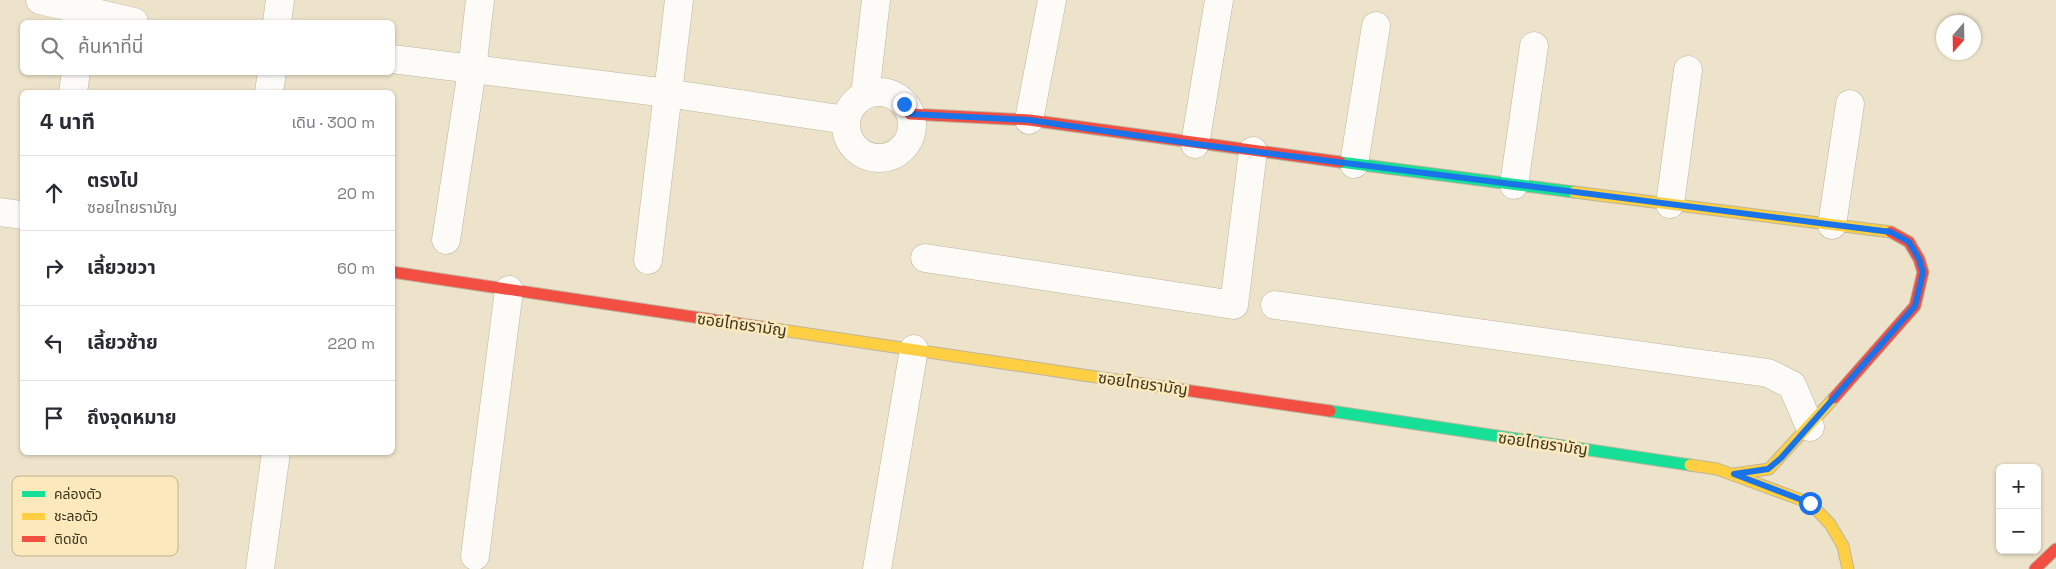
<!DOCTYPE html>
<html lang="th">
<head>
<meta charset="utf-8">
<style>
	body { margin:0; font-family:"Space Grotesk","Noto Sans Thai",sans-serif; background:#f2f2f3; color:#2b2b33 }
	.controls { position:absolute; right:15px; bottom:15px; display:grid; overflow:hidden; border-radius:8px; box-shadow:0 1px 4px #0004 }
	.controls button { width:45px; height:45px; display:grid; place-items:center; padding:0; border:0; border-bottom:1px solid #e1e1e2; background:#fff; color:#2b2b33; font:25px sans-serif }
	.compass { position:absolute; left:1936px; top:15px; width:45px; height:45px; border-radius:50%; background:#fff; box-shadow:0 1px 4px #0004; rotate:200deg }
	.stop { position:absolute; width:15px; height:15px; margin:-11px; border:4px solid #1a73e8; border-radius:50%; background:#fff }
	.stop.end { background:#1a73e8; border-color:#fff; box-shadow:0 1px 5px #0008 }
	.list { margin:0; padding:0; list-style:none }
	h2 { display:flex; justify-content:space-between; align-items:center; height:65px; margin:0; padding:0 20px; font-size:21px }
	h2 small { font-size:16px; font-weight:400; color:#7c7c81 }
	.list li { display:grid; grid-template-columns:32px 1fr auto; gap:15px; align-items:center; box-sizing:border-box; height:75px; padding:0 20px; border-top:1px solid #e1e1e2 }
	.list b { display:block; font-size:19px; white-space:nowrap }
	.list p { margin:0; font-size:16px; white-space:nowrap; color:#7c7c81 }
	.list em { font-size:16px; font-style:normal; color:#7c7c81 }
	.icon { flex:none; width:28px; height:28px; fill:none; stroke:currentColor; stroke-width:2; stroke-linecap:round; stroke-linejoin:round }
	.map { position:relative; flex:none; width:2056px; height:569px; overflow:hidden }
	.search { position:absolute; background:#fff; box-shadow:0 1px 4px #0004; left:20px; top:20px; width:375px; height:55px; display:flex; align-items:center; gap:12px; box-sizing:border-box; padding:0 18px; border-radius:8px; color:#7c7c81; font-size:19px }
	.panel { position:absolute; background:#fff; box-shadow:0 1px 4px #0004; left:20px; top:90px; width:375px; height:365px; border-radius:8px }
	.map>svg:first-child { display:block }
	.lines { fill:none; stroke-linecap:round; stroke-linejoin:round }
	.street-casing { stroke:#bdb49e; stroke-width:29 }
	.fast-casing { stroke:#bdb49e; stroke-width:13 }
	.slow-casing { stroke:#bdb49e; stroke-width:13 }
	.jam-casing { stroke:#bdb49e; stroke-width:13 }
	.street { stroke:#fcfbf7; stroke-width:28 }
	.fast { stroke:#16e098; stroke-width:11 }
	.slow { stroke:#ffcf43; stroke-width:11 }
	.jam { stroke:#f24e42; stroke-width:11 }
	.route { stroke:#1a73e8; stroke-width:6 }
	.labels { text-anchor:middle; stroke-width:5; stroke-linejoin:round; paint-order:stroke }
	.street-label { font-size:16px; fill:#3d341d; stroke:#fbe9bc }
	.key { fill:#fbe9bc; stroke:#c2b38c; stroke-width:1 }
	.key-label { font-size:14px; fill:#3d341d }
</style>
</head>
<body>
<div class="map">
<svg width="2056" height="569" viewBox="0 0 2056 569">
	<rect width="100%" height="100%" fill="#ede3ca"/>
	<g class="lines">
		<g class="street-casing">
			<g id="street">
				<path d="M40,0L134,22"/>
				<path d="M277,22L280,0"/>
				<path d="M392,59L667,93L846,120"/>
				<path d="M73,92L76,72"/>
				<path d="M269,92L272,72"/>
				<circle cx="879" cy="125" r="33"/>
				<path d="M865,95L876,0"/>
				<path d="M1029,120L1052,0"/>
				<path d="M1195,144L1219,0"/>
				<path d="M1354,164L1376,26"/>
				<path d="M1514,185L1534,46"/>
				<path d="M1670,204L1688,70"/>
				<path d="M0,212L22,215"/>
				<path d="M1832,225L1850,104"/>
				<path d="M446,240L472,70L480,0"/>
				<path d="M925,258L1234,305L1253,151"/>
				<path d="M648,260L679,0"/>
				<path d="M1275,305L1768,373L1792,385L1810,427"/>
				<path d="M475,556L509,290"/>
				<path d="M260,569L276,452"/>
				<path d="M877,569L914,349"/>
			</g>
		</g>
		<g class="fast-casing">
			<g id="fast">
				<path d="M1340,162L1574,192"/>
				<path d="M1330,411L1690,465"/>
			</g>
		</g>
		<g class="slow-casing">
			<g id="slow">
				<path d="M1574,192L1891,232"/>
				<path d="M761,327L1143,384"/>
				<path d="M1690,465L1717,469L1810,503L1830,524L1843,546L1848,569"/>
				<path d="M1734,474L1769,469L1834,398"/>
			</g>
		</g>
		<g class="jam-casing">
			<g id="jam">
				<path d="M910,114L1029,120L1340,162"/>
				<path d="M392,272L761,327"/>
				<path d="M1143,384L1330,411"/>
				<path d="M1834,398L1915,306L1923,272L1919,259L1909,242L1891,232"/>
				<path d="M2035,569L2056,549"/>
			</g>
		</g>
		<use href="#street" class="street"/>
		<use href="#fast" class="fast"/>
		<use href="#slow" class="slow"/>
		<use href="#jam" class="jam"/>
	</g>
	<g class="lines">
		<path class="route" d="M904,104L910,114L1029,120L1195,144L1891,232L1909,242L1919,259L1923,272L1915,306L1781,458L1768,469L1734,474L1810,503"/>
	</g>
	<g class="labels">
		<g class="street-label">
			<text transform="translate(742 324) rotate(8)" y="6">ซอยไทยรามัญ</text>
			<text transform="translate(1143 383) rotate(8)" y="6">ซอยไทยรามัญ</text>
			<text transform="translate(1543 443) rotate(8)" y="6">ซอยไทยรามัญ</text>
		</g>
	</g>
	<rect x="12" y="476" width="166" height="80" rx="8" class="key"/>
	<rect x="22" y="491" width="23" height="6" fill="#16e098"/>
	<rect x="22" y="513" width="23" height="7" fill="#ffcf43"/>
	<rect x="22" y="536" width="23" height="6" fill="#f24e42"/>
	<g class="key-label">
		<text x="54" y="499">คล่องตัว</text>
		<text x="54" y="521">ชะลอตัว</text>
		<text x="54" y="544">ติดขัด</text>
	</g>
</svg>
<div class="controls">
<button>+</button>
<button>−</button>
</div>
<svg class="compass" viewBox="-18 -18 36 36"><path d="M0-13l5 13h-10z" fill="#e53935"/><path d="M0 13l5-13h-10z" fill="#7c7c81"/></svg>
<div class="stop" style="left:1810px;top:503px"></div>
<div class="stop end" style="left:904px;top:104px"></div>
<div class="search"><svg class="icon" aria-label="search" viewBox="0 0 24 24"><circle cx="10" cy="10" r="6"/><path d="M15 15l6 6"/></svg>ค้นหาที่นี่</div>
<section class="panel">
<h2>4 นาที<small>เดิน · 300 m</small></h2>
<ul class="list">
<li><svg class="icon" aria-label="ahead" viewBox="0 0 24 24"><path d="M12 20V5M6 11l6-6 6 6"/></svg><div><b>ตรงไป</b><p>ซอยไทยรามัญ</p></div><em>20 m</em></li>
<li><svg class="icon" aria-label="right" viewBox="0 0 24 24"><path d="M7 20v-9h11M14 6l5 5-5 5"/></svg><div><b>เลี้ยวขวา</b></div><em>60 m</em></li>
<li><svg class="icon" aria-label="left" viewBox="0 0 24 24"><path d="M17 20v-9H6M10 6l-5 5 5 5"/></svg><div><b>เลี้ยวซ้าย</b></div><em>220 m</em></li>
<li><svg class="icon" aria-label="arrive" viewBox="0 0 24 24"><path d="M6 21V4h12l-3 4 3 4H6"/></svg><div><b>ถึงจุดหมาย</b></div></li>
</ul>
</section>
</div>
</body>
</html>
